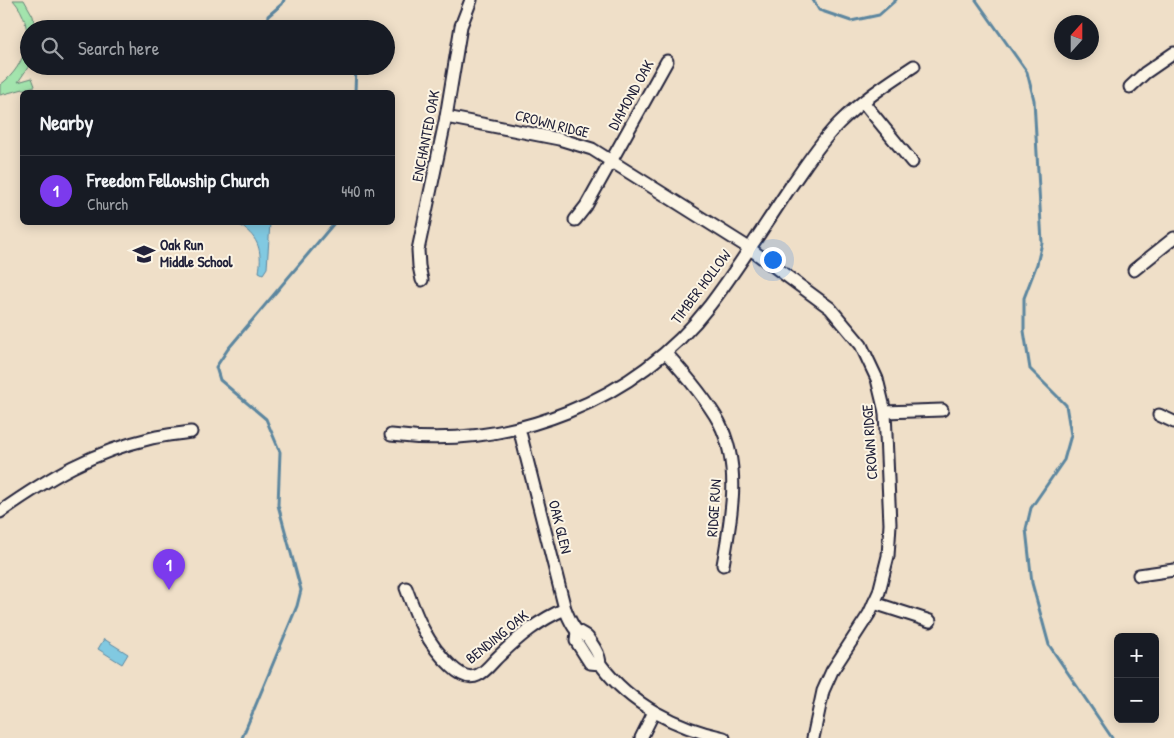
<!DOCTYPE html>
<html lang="en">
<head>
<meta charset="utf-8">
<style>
	body { margin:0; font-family:"Patrick Hand",sans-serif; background:#242831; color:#f1f3f6 }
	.controls { position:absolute; right:15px; bottom:15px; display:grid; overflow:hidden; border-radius:8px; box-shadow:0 2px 12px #0003 }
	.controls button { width:45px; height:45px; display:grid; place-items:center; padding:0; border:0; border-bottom:1px solid #363941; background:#171b24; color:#f1f3f6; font:25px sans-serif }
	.compass { position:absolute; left:1054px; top:15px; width:45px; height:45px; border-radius:50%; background:#171b24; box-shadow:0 2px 12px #0003; rotate:21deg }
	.you { position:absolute; left:772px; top:259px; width:18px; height:18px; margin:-12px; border:4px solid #fff; border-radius:50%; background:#1a73e8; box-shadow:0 0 0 8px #1a73e833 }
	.badge { display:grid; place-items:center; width:32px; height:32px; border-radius:50%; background:#7c3aed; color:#fff; font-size:16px; font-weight:700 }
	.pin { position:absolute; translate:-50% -41px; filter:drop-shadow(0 1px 2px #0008) }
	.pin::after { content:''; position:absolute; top:26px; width:18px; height:15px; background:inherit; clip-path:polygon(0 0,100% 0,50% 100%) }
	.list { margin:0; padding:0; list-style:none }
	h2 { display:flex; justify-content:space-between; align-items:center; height:65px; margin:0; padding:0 20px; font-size:21px }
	h2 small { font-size:16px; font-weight:400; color:#9ea1a6 }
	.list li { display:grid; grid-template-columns:32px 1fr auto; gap:15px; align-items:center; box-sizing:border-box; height:70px; padding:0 20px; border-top:1px solid #363941 }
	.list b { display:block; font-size:19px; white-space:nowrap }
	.list p { margin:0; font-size:16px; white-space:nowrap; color:#9ea1a6 }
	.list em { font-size:16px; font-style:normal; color:#9ea1a6 }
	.icon { flex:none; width:28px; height:28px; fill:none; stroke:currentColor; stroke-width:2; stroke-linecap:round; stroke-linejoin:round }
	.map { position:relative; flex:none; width:1174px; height:738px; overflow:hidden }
	.search { position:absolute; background:#171b24; box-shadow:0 2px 12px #0003; left:20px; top:20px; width:375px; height:55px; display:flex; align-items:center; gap:12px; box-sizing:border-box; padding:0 18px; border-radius:28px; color:#9ea1a6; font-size:19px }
	.panel { position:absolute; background:#171b24; box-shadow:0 2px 12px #0003; left:20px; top:90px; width:375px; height:135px; border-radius:8px }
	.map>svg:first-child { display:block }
	.green { fill:#a3e4ad; stroke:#628374 }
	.water { fill:#81c9e1; stroke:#5b869f }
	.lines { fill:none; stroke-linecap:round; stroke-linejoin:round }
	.stream { stroke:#5b869f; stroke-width:3 }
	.minor-casing { stroke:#22223b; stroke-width:15 }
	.minor { stroke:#fcf5e5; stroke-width:11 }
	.labels { text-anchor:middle; stroke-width:4; stroke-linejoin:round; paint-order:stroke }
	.street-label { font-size:15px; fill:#22223b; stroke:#fcf5e5 }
	.poi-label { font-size:15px; font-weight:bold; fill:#22223b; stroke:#fcf5e5; text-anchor:start }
</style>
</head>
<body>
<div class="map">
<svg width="1174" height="738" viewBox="0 0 1174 738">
	<rect width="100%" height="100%" fill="#efdfc8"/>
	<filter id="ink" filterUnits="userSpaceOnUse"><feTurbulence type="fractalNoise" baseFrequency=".02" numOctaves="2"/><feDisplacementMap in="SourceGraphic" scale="10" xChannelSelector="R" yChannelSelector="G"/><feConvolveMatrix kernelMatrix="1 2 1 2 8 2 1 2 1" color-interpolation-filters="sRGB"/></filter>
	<g filter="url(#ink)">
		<path class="green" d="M13,0H24L33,16L35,29H29V66L18,82L32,78L35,86L0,95V85C28,65 37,27 13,0Z"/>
		<g class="water">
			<path d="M236,223H270L267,268L263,274L259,272C262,255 260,240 245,229C242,226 239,225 236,223Z"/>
			<path d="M104,639L128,654L122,664L98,649Z"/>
		</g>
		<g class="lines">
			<g class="stream">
				<path d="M813,0L819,10L851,21L879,15L896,0"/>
				<path d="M976,0L1027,72L1034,100L1042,243L1037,264L1024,298V331L1030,369L1066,405L1071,435L1064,460L1031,508L1026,529L1032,583L1049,645L1112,738"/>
				<path d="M265,29L268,16L282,4L284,0"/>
				<path d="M355,92L356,66"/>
				<path d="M242,738L297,606L301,590L278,505L280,452L266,419L220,380L216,367L228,349L335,222"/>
			</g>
			<g class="minor-casing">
				<g id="minor">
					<path d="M1130,87L1145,73L1174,53"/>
					<path d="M863,102L912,162"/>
					<path d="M446,117L559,139L592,149L749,248L830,308L861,345L877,379L885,412L890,524L888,556L879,592L869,614L832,671L823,691L813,738"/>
					<path d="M575,220L586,206L667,61"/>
					<path d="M1134,270L1174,238"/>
					<path d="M422,280L419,266L418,250L446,117L461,26L471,0"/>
					<path d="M666,353C685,374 705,397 719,422C742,467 731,518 723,565"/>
					<path d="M885,412L942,410"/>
					<path d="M1159,415L1174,422"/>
					<path d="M519,428L565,609C568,616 571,624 576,630C580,633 585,634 588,638C591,643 596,649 598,655C600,659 599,662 601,665C631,705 677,728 724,738"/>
					<path d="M391,435C511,450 635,402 710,305C739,267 764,226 791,186C806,165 820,142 839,123C861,101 888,83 914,66"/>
					<path d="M0,512C50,477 92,452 152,438C165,435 178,434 191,432"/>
					<path d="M1139,575L1174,570"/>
					<path d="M406,588C417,618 427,644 451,666C458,673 468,680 478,675C487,671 493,661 500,655C520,636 539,620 565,609"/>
					<path d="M874,603L930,621"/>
					<path d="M577,631L576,641L590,663L600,664"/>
					<path d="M641,738L654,712"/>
				</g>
			</g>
			<use href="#minor" class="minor"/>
		</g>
	</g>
	<defs>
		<g id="school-bare" transform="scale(1.725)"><path d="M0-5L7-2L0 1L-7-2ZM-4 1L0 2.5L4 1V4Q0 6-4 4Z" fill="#22223b" stroke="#fcf5e5" stroke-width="2.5" paint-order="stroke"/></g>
	</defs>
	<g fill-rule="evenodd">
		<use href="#school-bare" x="144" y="254"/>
	</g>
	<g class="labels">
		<g class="street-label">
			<text transform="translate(631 95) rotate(-61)" y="5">DIAMOND OAK</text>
			<text transform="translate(552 124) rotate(14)" y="5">CROWN RIDGE</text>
			<text transform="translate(426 136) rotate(-79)" y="5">ENCHANTED OAK</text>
			<text transform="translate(701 287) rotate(-53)" y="5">TIMBER HOLLOW</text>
			<text transform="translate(870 442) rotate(-94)" y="5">CROWN RIDGE</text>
			<text transform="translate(714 508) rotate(-86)" y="5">RIDGE RUN</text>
			<text transform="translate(560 527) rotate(76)" y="5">OAK GLEN</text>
			<text transform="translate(497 637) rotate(-39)" y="5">BENDING OAK</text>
		</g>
		<g class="poi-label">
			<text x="160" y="250">Oak Run<tspan x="160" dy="17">Middle School</tspan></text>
		</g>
	</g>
</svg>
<div class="controls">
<button>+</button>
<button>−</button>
</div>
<svg class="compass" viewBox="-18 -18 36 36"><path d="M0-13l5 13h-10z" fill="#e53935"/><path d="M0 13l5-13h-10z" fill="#9ea1a6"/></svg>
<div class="you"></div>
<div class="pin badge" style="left:169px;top:590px">1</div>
<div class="search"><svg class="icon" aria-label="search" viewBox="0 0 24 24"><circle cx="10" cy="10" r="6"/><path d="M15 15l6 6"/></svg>Search here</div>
<section class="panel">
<h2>Nearby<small></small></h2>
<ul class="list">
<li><span class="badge">1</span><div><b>Freedom Fellowship Church</b><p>Church</p></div><em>440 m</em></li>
</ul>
</section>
</div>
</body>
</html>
